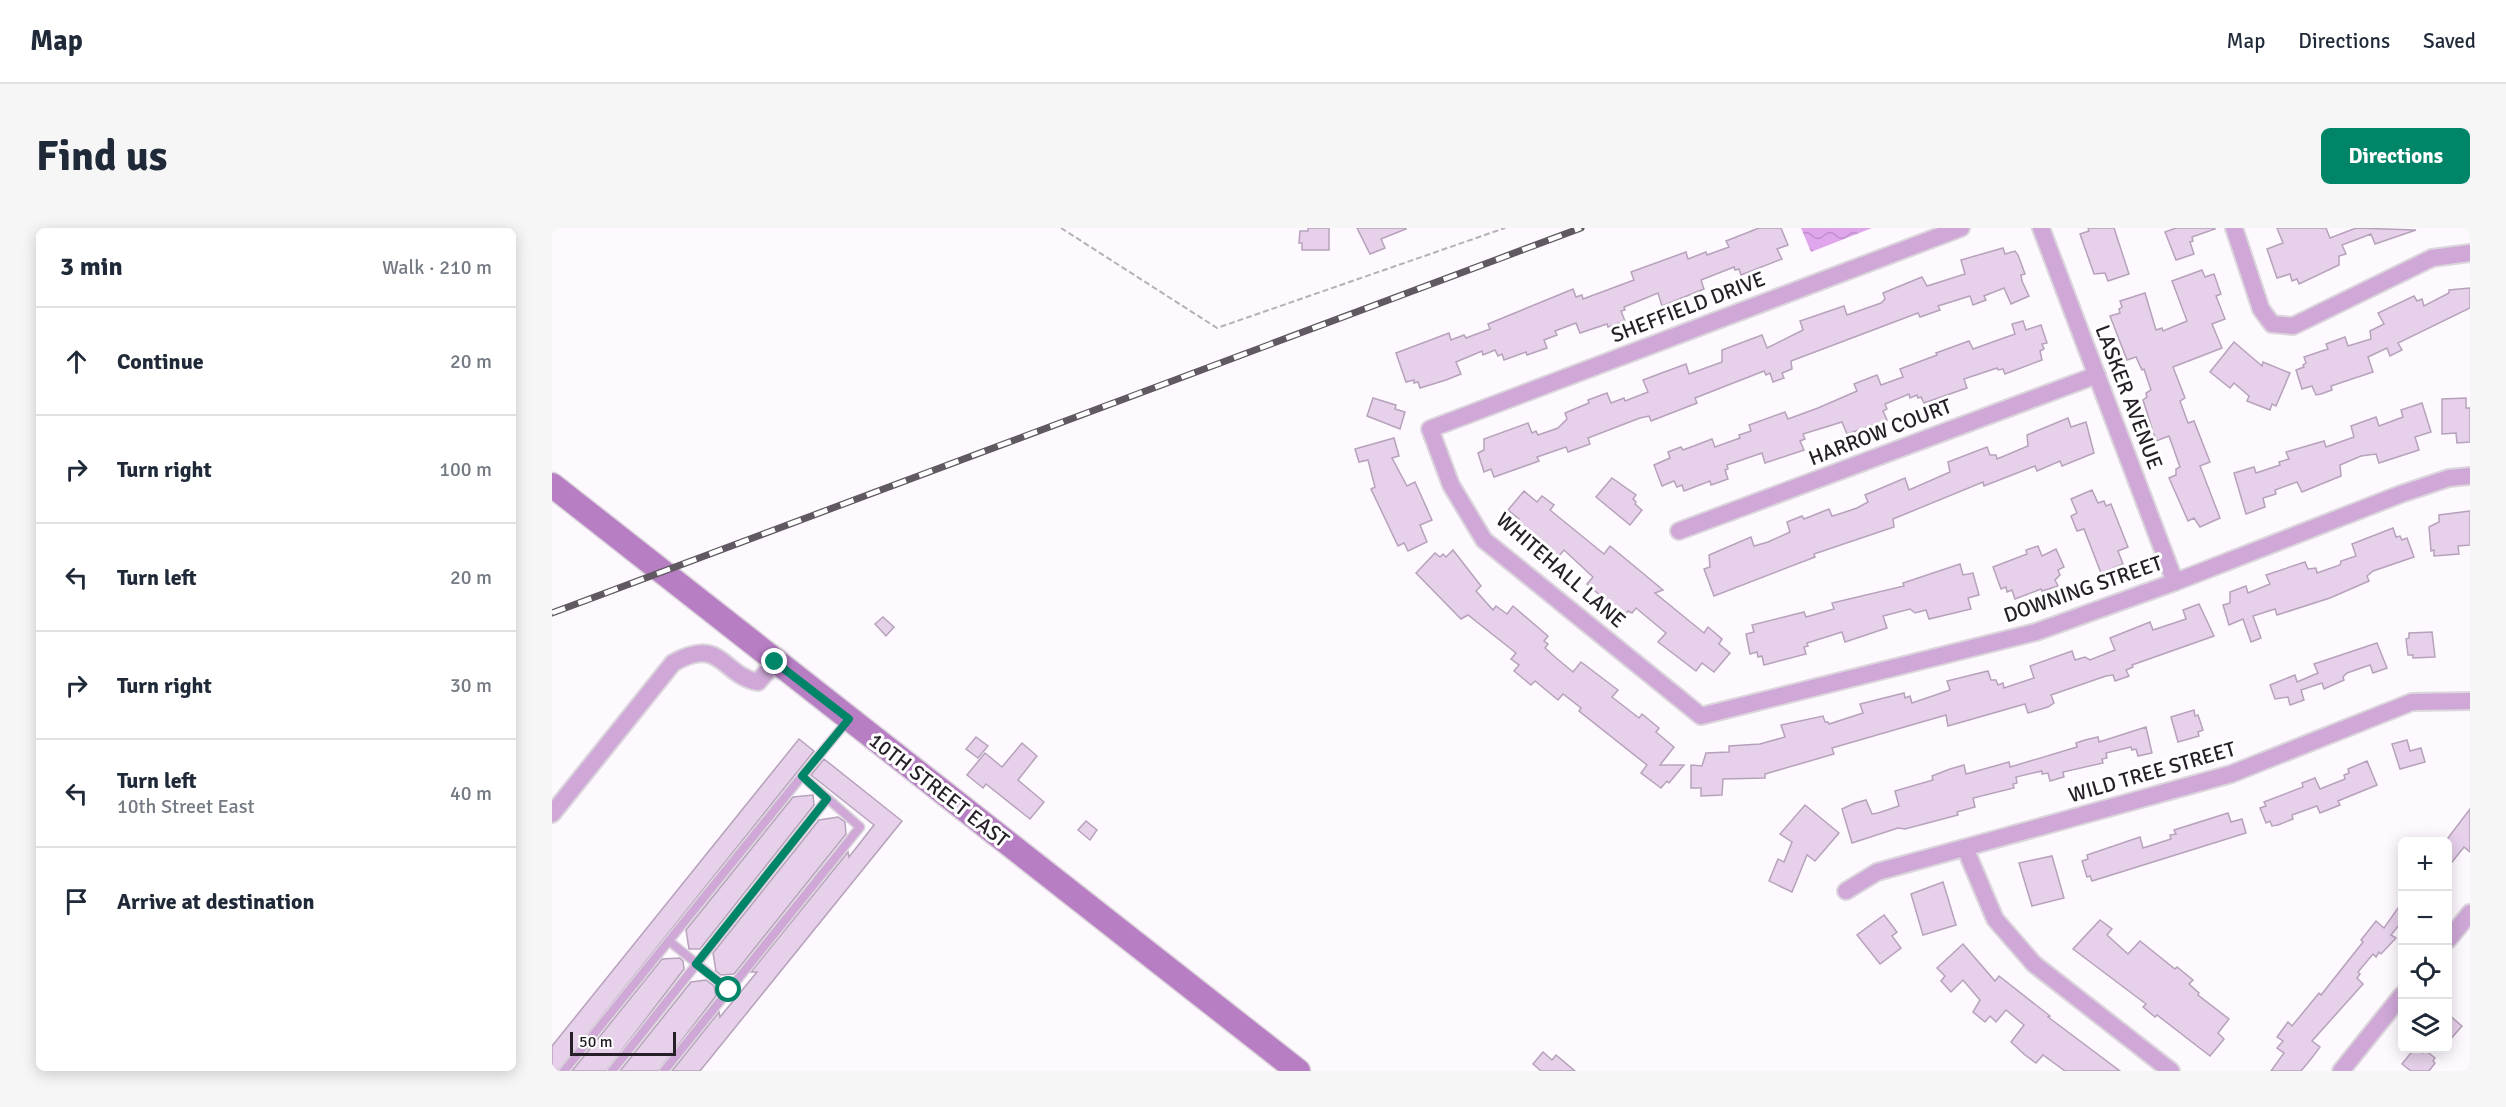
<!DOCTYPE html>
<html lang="en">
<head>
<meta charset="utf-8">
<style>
	body { margin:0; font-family:Signika,sans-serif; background:#f6f6f7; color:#1f2937 }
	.controls { position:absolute; right:18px; bottom:18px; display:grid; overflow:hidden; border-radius:9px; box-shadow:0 3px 15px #0003 }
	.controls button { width:54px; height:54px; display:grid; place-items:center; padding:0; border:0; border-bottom:2px solid #e0e1e3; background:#fff; color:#1f2937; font:30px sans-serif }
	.scale { position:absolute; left:18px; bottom:15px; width:106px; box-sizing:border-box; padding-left:6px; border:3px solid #271f28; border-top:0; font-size:16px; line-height:21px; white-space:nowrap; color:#271f28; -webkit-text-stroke:4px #fff; paint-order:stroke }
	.stop { position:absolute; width:18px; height:18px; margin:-14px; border:4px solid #008568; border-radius:50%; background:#fff }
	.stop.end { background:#008568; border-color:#fff; box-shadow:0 2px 6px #0008 }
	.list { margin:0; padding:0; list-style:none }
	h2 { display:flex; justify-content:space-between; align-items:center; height:78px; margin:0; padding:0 24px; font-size:26px }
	h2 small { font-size:20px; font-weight:400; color:#747a83 }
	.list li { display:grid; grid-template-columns:39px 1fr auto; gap:18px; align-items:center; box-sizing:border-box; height:108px; padding:0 24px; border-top:2px solid #e0e1e3 }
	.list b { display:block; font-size:22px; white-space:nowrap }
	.list p { margin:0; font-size:20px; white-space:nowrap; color:#747a83 }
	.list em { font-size:20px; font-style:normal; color:#747a83 }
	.icon { flex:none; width:33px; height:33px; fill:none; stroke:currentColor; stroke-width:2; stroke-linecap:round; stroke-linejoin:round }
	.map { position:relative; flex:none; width:1918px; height:843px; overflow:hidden; border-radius:9px }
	header { display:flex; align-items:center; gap:36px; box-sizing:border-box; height:84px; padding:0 30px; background:#fff; border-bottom:2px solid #e0e1e3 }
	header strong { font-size:28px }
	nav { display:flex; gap:33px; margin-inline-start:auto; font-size:21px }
	.intro { display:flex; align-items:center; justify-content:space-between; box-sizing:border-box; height:144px; padding:0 36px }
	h1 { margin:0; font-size:42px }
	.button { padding:15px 27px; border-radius:9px; background:#008568; color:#fff; font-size:21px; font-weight:700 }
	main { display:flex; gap:36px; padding:0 36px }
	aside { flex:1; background:#fff; border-radius:9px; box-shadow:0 3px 15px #0003 }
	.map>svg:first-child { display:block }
	.water { fill:url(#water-waves) }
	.building { fill:#e6d0ea; stroke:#b7a2bb; stroke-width:1.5 }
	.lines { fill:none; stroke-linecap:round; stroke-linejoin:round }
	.service-casing { stroke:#dbd6dc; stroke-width:11 }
	.minor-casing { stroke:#dbd6dc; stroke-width:20 }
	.secondary-casing { stroke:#dbd6dc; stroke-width:27 }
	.path { stroke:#b6b0b7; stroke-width:2; stroke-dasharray:6 3; stroke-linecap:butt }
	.service { stroke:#cfa8d7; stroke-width:8 }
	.minor { stroke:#cfa8d7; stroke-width:16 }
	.secondary { stroke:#b87ec4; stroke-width:24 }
	.rail-casing { stroke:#605961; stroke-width:7 }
	.rail { stroke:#fff; stroke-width:4.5; stroke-dasharray:14; stroke-linecap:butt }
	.route { stroke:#008568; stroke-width:8 }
	.labels { text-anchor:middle; stroke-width:6; stroke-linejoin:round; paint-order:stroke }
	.street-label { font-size:21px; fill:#271f28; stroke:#fff }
</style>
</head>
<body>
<header>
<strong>Map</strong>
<nav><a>Map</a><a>Directions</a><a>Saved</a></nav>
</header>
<div class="intro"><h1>Find us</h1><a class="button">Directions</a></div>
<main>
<aside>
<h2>3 min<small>Walk · 210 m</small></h2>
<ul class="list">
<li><svg class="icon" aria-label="ahead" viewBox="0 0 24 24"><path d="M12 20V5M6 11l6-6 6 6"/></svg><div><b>Continue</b></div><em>20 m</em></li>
<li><svg class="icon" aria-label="right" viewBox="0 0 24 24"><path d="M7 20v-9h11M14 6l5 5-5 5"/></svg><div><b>Turn right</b></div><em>100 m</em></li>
<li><svg class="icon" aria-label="left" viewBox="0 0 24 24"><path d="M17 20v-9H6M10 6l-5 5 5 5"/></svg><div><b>Turn left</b></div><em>20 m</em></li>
<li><svg class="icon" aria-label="right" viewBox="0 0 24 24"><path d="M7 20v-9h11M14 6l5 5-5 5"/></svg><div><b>Turn right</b></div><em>30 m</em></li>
<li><svg class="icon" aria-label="left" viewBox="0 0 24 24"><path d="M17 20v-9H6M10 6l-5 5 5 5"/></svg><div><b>Turn left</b><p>10th Street East</p></div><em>40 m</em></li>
<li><svg class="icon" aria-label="arrive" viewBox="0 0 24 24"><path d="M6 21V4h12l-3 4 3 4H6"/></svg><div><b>Arrive at destination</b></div></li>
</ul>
</aside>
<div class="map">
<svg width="1918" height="843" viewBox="0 0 1918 843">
	<defs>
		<pattern id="water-waves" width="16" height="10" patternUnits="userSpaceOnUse" patternTransform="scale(1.5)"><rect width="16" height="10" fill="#e0a6ec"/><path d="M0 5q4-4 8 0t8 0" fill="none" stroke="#c08eca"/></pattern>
	</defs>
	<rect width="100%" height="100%" fill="#fdf9fe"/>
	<path class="water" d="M1249,0H1320L1259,24Z"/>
	<g class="building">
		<path d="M756,0H777V22H750V15H747L748,3H756Z"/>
		<path d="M805,0H854V1L829,11L833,20L818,26Z"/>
		<path d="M1207,0H1229L1236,17L1225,21L1230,31L1189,47L1187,41L1183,42L1182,39L1149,52L1152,61L1110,78L1106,65L1072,79L1073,82L1069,83L1073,93L1056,99L1055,96L1028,105L1024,95L1003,103L1005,107L992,112L995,120L975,127L974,124L952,132L950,126L946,128L943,122L931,127L930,123L904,134L909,146L894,152L868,160L866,154L862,155V152L854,154L844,125L897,105L899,112L912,107L914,110L938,101L936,96L1021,61L1024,69L1030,67L1031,71L1082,52L1079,44L1134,24L1136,31L1154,24L1155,27L1177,19L1174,13Z"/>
		<path d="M1536,0H1562L1577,46L1556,53L1553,45L1542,46L1528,6L1537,3Z"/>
		<path d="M1624,0H1662L1663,1L1640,9L1641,13L1638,14L1642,26L1624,32L1613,4Z"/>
		<path d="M1725,0H1774L1778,10L1804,0L1864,2L1823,16L1819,6L1790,17L1794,26L1787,28V37L1747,56L1745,51L1740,53L1738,46L1725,50L1715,21L1731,15Z"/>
		<path d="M1451,20L1453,26L1463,23L1466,27L1473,46L1469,47L1470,53L1477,68L1459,76L1452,60L1432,68L1434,72L1421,77L1418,68L1386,78L1388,82L1368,89L1366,85L1239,133L1240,141L1230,145L1232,150L1221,154L1218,145L1214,147L1212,143L1143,170L1145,175L1099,193L1097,188L1088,190L1036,210L1038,216L1016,224L1014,219L985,229L987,233L942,249L939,241L932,244L926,225L932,222V211L976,195L980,205L984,203L986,207L1006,200L1015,191L1013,185L1037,175L1036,172L1055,165L1059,175L1072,170L1073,173L1096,164L1091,152L1107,146L1134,136L1137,146L1170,134V122L1210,107L1215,120L1251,102L1248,93L1292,78L1295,87L1329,75L1333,71L1331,65L1370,49L1375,58L1413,46L1409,32Z"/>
		<path d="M1650,42L1653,49L1662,46L1669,66L1664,68L1673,91L1660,96L1670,120L1621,139L1633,170L1628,173L1636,195L1642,193L1658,234L1648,238L1668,290L1648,299L1642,290L1636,293L1617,250L1624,247V241L1628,239L1617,208L1604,213L1591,172L1595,169L1594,165L1599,162L1592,141L1590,142L1584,129L1575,132L1558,88L1568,85L1567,81L1570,79L1568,73L1593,65L1604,102L1610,100L1611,103L1635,93L1620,53Z"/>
		<path d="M1918,60V80L1846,115L1850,122L1838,128L1835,120L1816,129L1821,144L1779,158L1780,162L1769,166L1764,167L1760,158L1750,161L1744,142L1752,139L1751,137L1754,135L1752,129L1776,121L1774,116L1793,109L1796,118L1819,111L1818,103L1832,96L1826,85L1862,68L1865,73L1870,71L1872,78L1897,65V62Z"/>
		<path d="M1471,93L1474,102L1489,97L1495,115L1490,116L1492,121L1488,123L1490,132L1453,146L1451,141L1446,142L1445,140L1412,151L1415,160L1372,175L1369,169L1366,170L1365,167L1358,170L1357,166L1333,176L1335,181L1331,183L1335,192L1295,206L1290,194L1251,206L1253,211L1248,213L1252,222L1213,235L1210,225L1175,237L1176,241L1173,242L1176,251L1159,257L1158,253L1132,263L1130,257L1125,259L1122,253L1110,258L1102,237L1118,230L1116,224L1129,219L1131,222L1160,211L1163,219L1188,210L1187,207L1199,203L1197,197L1233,184L1236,191L1266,180L1305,163L1302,156L1325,147L1329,157L1351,149L1348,141L1385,127L1384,125L1417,113L1421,121L1463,106L1460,96Z"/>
		<path d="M1682,114L1710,138L1711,134L1738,145L1724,178L1720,176L1718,182L1695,173L1697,168L1682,155L1678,160L1658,144Z"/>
		<path d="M821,170L844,177L843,181L853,184L848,201L815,188Z"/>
		<path d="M1914,170V180H1918V214L1905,215L1904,205L1890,206V171Z"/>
		<path d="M1870,175L1879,204L1863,209L1867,222L1827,235L1824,226L1809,228L1788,237L1789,248L1750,264L1745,254L1723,262L1724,266L1711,270L1713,279L1694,286L1682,245L1702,239L1704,245L1728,237L1727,234L1737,231L1734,224L1772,213L1774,219L1802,209L1799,198L1824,189L1827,198L1851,189L1849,182Z"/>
		<path d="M1516,190L1519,199L1534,194L1542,225L1510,238L1508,233L1485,243L1483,238L1432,258L1431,254L1341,291L1342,299L1262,326L1263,329L1162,368L1152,341L1158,339L1157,327L1199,309L1202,318L1216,314L1238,304L1235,294L1250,288L1252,291L1277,281L1280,288L1284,287L1305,280L1316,274L1313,267L1353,250L1357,262L1398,244L1396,234L1435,219L1438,227H1444L1445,231L1476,218L1475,207Z"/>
		<path d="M842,210L847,228L840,230L855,258L863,254L880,292L868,297L875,314L856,323L852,315L846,318L819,261L823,259L816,232L807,234L803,221Z"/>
		<path d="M1060,250L1084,267L1081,271L1084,274L1083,276L1090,282L1078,297L1044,269Z"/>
		<path d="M1540,262L1546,275L1552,273L1554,278L1559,276L1576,319L1566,323L1571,336L1549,345L1532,301L1525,303L1519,288L1525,285L1519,271Z"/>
		<path d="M972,263L985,274L990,268L1002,277L998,282L1052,326L1058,318L1111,362L1103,365L1152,405L1156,399L1170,411L1167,416L1178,425L1162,444L1150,435L1144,443L1106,414L1114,405L1084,380L1080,385L1076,383L1072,388L1059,377L1035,356L1041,349L1012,322L1002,334L961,299L967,291L956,282Z"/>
		<path d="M1918,283V317L1906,318L1907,326L1882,328V322L1879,323L1877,299L1887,294V287Z"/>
		<path d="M1841,300L1844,309L1848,308L1850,312L1855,310L1862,329L1821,343L1815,348L1817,353L1778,370L1725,387L1723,381L1701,388L1709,410L1699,414L1691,391L1677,397L1671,377L1678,375V364L1694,358L1696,365L1718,356L1714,347L1753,334L1756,341L1764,340L1765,345L1788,337L1789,333L1804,328L1800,316Z"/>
		<path d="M1486,318L1490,328L1504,321L1512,339L1506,342L1508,347L1503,352L1506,358L1490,363L1489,361L1463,371L1460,362L1455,364L1454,359L1449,361L1441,339L1475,326L1474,322Z"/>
		<path d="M901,322L929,358L924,363L941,382L944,378L955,386L961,378L996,408L992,413L996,416L993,420L1003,429L1021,444L1029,434L1066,462L1060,469L1087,490L1090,486L1107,500L1104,504L1122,519L1108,537H1132L1117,555L1115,553L1109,560L1089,545L1095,537L1027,483L1029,480L1011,466L1006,472L983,453L979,457L962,443L967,437L959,431L964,425L916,387L909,391L864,345L883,325L888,329L891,326L894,329Z"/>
		<path d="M1408,336L1411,347L1421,345L1427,367L1416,370L1419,381L1377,391L1374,382L1363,385L1358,381L1331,388L1335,400L1293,414L1290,404L1255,415L1256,418L1252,419L1254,426L1212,437L1210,428L1206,429L1205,424L1198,426L1194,406L1202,404L1200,397L1252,384L1254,389L1282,381L1280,375L1352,358L1351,355Z"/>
		<path d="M1647,376L1662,408L1580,437L1581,439L1574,442L1577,448L1563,453L1561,447L1554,448L1499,467L1502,475L1496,479L1476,485L1473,476L1396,498L1394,487L1280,520L1282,526L1213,546V550L1171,551L1170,567L1149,568V560H1139V537L1150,538L1154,525L1177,524V518L1208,516L1233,509L1229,497L1271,488L1273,494H1276L1277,496L1311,485L1308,476L1352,465L1353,470L1358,468L1360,475L1398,462L1395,453L1436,443L1439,452H1444L1446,457L1451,455L1452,460L1482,450L1478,438L1520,423L1523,432L1533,429L1538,432L1563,422L1558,410L1598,394L1601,402L1634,391L1631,382Z"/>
		<path d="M331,389L342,399L334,408L323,396Z"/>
		<path d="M1880,404L1883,429L1861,430V427H1856L1854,411L1857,410V405Z"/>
		<path d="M1825,415L1835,440L1821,445L1818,437L1795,445L1791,449L1792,452L1772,461L1770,455L1749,462L1752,472L1738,477L1736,469L1723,471L1718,457L1743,447L1745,454L1766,445L1762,436Z"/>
		<path d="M1642,482L1643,488L1646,487L1651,502L1646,504L1647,508L1626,514L1619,489Z"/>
		<path d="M1594,499L1600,525L1586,528L1584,521L1580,522L1579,519L1554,525L1555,530L1550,531L1551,535L1511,544L1512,549L1498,553L1496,545L1490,546V543L1464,549L1465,555L1461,556L1462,560L1421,570L1423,579L1405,584L1406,587L1353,601L1346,600L1300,615L1290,581L1303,575L1314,572L1320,586L1326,585L1347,578L1343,563L1381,552L1380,548L1398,541L1412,537L1414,546L1457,534L1458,539L1525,519L1524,515L1533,512L1546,509L1547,514Z"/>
		<path d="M424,509L436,518L426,530L414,521Z"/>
		<path d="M247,511L262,523L6,843H0V818Z"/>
		<path d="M1855,512L1858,523L1869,520L1873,534L1848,541L1840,516Z"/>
		<path d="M470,515L485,528L466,552L492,574L478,591L434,556L431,560L415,547L433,525L450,539Z"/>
		<path d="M272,531L350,593L148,843H120L167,784L168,789L205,744H199L296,624L297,629L322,597L259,547Z"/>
		<path d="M1815,533L1825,557L1786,573L1788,577L1768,585L1765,578L1740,587L1741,591L1726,597L1720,598L1718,593L1714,595L1708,580L1714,578L1712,574L1751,559L1750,555L1763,550L1768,561L1793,551L1792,547L1797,545L1796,541Z"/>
		<path d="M261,567L262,577L148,721H137L134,702L241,569Z"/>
		<path d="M1253,577L1287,605L1263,633L1255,627L1240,664L1217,653L1226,631L1232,634L1240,614L1228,606Z"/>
		<path d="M1918,581V624L1912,619L1896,639V610Z"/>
		<path d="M1676,585L1679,594L1690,591L1694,605L1540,653L1538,648L1535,649L1530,633L1536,631L1535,627L1588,609L1591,620L1619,611L1618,607L1624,606L1622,602Z"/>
		<path d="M286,589L293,594L294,606L182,746L169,747L164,743L161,725L267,592Z"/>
		<path d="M534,593L545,602L538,612L526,602Z"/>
		<path d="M1500,628L1512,670L1480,678L1467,635Z"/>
		<path d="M1391,654L1404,697L1371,707L1359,666Z"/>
		<path d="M1851,673V692L1839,707L1844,710L1829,726L1827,724L1824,729L1821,726L1806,744L1808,746L1805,750L1811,756L1760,813L1768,819L1759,831L1749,843H1719L1732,825L1725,820L1731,813L1725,809L1736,794L1740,798L1767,765L1769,767L1811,714L1809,712L1824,693L1832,700Z"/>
		<path d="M1332,687L1345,704L1340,708L1349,720L1328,736L1305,707Z"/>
		<path d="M1548,692L1560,701L1555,707L1576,726L1588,713L1623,741L1625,739L1641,752L1637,756L1647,765L1646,767L1677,791L1666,805L1672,811L1658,828L1605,787L1603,789L1591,779L1594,776L1521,721Z"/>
		<path d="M1411,716L1443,753L1447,748L1498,788L1496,789L1568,843H1513L1491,827L1484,835L1473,827L1459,814L1472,797L1454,782L1444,794L1438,788L1433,794L1421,784L1428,772L1411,752L1399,764L1389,753L1393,748L1385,740Z"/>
		<path d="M128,730L131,733L132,741L54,843H20L110,731Z"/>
		<path d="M154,752L162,758L164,768L106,843H68L139,754Z"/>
		<path d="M1896,786L1910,798L1896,814Z"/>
		<path d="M1863,820L1871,825L1873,822L1883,830L1881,833L1883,835L1877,843H1859L1850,836Z"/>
		<path d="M991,824L1000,832L1004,827L1023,843H989L981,836Z"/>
	</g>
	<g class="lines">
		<g class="service-casing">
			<g id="service">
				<path d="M117,713L177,762"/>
				<path d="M12,843L250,548"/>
				<path d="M60,843L275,571"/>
				<path d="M112,843L308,599L250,548L297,491"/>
			</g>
		</g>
		<g class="minor-casing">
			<g id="minor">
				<path d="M1409,0L878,201L899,257L932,312L1149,488L1484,404L1623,354L1849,266L1897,250L1918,248"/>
				<path d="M1489,0L1623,354"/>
				<path d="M1682,0L1709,81L1720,96L1741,98L1880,30L1918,25"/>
				<path d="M1127,303L1545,147"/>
				<path d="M0,586L121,435C170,407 169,447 206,454L223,434"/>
				<path d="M1413,620L1443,691L1482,736L1619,843"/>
				<path d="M1294,663L1325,644L1679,546L1860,474L1918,473"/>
				<path d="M1896,712L1918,685"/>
				<path d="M1789,843L1850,767"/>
			</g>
		</g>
		<g class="secondary-casing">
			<path id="secondary" d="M0,257L746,843"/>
		</g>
		<path class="path" d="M509,0L665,100L953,0"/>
		<use href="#service" class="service"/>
		<use href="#minor" class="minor"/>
		<use href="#secondary" class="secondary"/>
		<g class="rail-casing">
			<path id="rail" d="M0,385L1029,0"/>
		</g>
		<use href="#rail" class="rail"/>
	</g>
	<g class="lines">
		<path class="route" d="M177,762L144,736L275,571L250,548L297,491L223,434"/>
	</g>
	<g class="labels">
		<g class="street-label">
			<text transform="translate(1136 79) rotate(-21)" y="7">SHEFFIELD DRIVE</text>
			<text transform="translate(1577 169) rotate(69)" y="7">LASKER AVENUE</text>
			<text transform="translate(1328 204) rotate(-21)" y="7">HARROW COURT</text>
			<text transform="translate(1009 342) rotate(41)" y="7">WHITEHALL LANE</text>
			<text transform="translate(1531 361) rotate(-19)" y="7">DOWNING STREET</text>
			<text transform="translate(1600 544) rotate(-16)" y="7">WILD TREE STREET</text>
			<text transform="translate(387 562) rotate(38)" y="7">10TH STREET EAST</text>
		</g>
	</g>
</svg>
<div class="controls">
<button>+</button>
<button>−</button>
<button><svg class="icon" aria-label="locate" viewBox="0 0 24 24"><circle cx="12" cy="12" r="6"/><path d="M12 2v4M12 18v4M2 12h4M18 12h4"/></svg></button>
<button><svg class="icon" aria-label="layers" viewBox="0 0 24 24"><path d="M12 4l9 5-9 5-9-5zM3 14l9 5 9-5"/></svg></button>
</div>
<div class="scale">50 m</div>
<div class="stop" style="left:177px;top:762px"></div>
<div class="stop end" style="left:223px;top:434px"></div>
</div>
</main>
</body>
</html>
